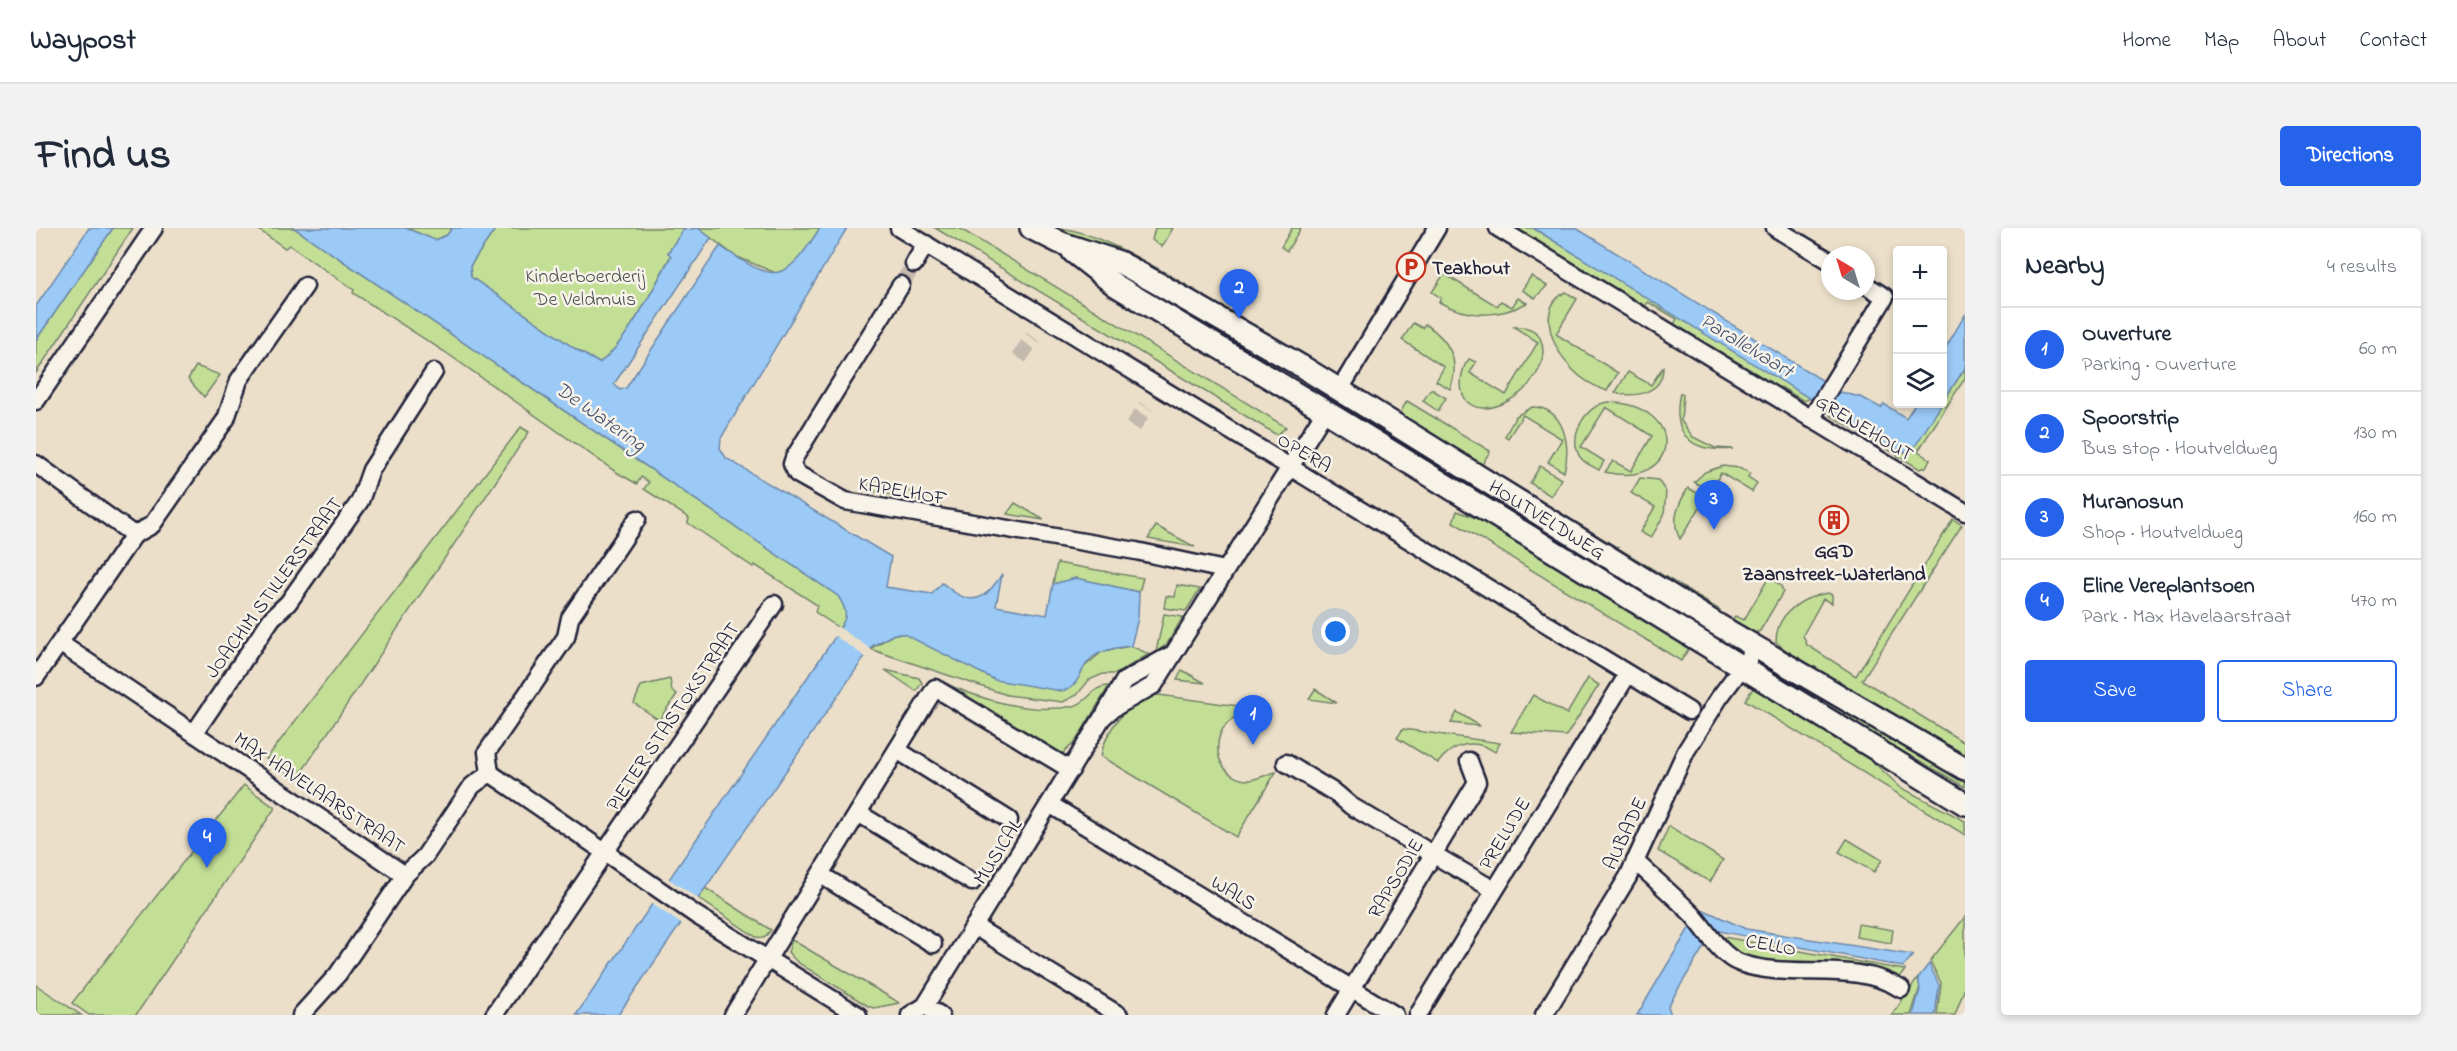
<!DOCTYPE html>
<html lang="en">
<head>
<meta charset="utf-8">
<style>
	body { margin:0; font-family:"Indie Flower",sans-serif; background:#f2f2f3; color:#1f2937 }
	.controls { position:absolute; right:18px; top:18px; display:grid; overflow:hidden; border-radius:6px; box-shadow:0 3px 9px #0003 }
	.controls button { width:54px; height:54px; display:grid; place-items:center; padding:0; border:0; border-bottom:2px solid #e0e1e3; background:#fff; color:#1f2937; font:30px sans-serif }
	.compass { position:absolute; left:1785px; top:18px; width:54px; height:54px; border-radius:50%; background:#fff; box-shadow:0 3px 9px #0003; rotate:322deg }
	.you { position:absolute; left:1300px; top:404px; width:21px; height:21px; margin:-15px; border:4px solid #fff; border-radius:50%; background:#1a73e8; box-shadow:0 0 0 9px #1a73e833 }
	.badge { display:grid; place-items:center; width:39px; height:39px; border-radius:50%; background:#2563eb; color:#fff; font-size:20px; font-weight:700 }
	.pin { position:absolute; translate:-50% -50px; filter:drop-shadow(0 2px 3px #0008) }
	.pin::after { content:''; position:absolute; top:32px; width:21px; height:18px; background:inherit; clip-path:polygon(0 0,100% 0,50% 100%) }
	.list { margin:0; padding:0; list-style:none }
	h2 { display:flex; justify-content:space-between; align-items:center; height:78px; margin:0; padding:0 24px; font-size:26px }
	h2 small { font-size:20px; font-weight:400; color:#747a83 }
	.list li { display:grid; grid-template-columns:39px 1fr auto; gap:18px; align-items:center; box-sizing:border-box; height:84px; padding:0 24px; border-top:2px solid #e0e1e3 }
	.list b { display:block; font-size:22px; white-space:nowrap }
	.list p { margin:0; font-size:20px; white-space:nowrap; color:#747a83 }
	.list em { font-size:20px; font-style:normal; color:#747a83 }
	.actions { display:flex; gap:12px; padding:18px 24px }
	.actions a { flex:1; padding:14px 0; border:2px solid #2563eb; border-radius:6px; text-align:center; font-size:21px; color:#2563eb }
	.actions .main { background:#2563eb; color:#fff }
	.icon { flex:none; width:33px; height:33px; fill:none; stroke:currentColor; stroke-width:2; stroke-linecap:round; stroke-linejoin:round }
	.map { position:relative; flex:none; width:1929px; height:787px; overflow:hidden; border-radius:6px }
	header { display:flex; align-items:center; gap:36px; box-sizing:border-box; height:84px; padding:0 30px; background:#fff; border-bottom:2px solid #e0e1e3 }
	header strong { font-size:28px }
	nav { display:flex; gap:33px; margin-inline-start:auto; font-size:21px }
	.intro { display:flex; align-items:center; justify-content:space-between; box-sizing:border-box; height:144px; padding:0 36px }
	h1 { margin:0; font-size:42px }
	.button { padding:15px 27px; border-radius:6px; background:#2563eb; color:#fff; font-size:21px; font-weight:700 }
	main { display:flex; gap:36px; padding:0 36px }
	aside { flex:1; background:#fff; border-radius:6px; box-shadow:0 3px 9px #0003 }
	.map>svg:first-child { display:block }
	.green { fill:#c3df96; stroke:#728068; stroke-width:1.5 }
	.water { fill:#9bcaf6; stroke:#6b87ab; stroke-width:1.5 }
	.pier { fill:#ebdfc9 }
	.lines { fill:none; stroke-linecap:round; stroke-linejoin:round }
	.minor-tunnel { stroke:#c3b9ad; stroke-width:16; stroke-dasharray:16 8; stroke-linecap:butt }
	.minor-casing { stroke:#22223b; stroke-width:21 }
	.tertiary-casing { stroke:#22223b; stroke-width:26 }
	.minor { stroke:#f7f3e8; stroke-width:16 }
	.tertiary { stroke:#f7f3e8; stroke-width:21 }
	.labels { text-anchor:middle; stroke-width:5; stroke-linejoin:round; paint-order:stroke }
	.poi-label { font-size:20px; font-weight:bold; fill:#22223b; stroke:#f7f3e8; text-anchor:start }
	.park-label { font-size:20px; fill:#4a5152; stroke:#f7f3e8 }
	.street-label { font-size:20px; fill:#22223b; stroke:#f7f3e8 }
	.water-label { font-size:21px; font-style:italic; fill:#465473; stroke:#f7f3e8 }
</style>
</head>
<body>
<header>
<strong>Waypost</strong>
<nav><a>Home</a><a>Map</a><a>About</a><a>Contact</a></nav>
</header>
<div class="intro"><h1>Find us</h1><a class="button">Directions</a></div>
<main>
<div class="map">
<svg width="1929" height="787" viewBox="0 0 1929 787">
	<rect width="100%" height="100%" fill="#ebdfc9"/>
	<filter id="ink" filterUnits="userSpaceOnUse"><feTurbulence type="fractalNoise" baseFrequency=".0167" numOctaves="2"/><feDisplacementMap in="SourceGraphic" scale="12" xChannelSelector="R" yChannelSelector="G"/><feConvolveMatrix kernelMatrix="1 2 1 2 8 2 1 2 1" color-interpolation-filters="sRGB"/></filter>
	<g filter="url(#ink)">
		<g class="green">
			<path d="M77,0H97L0,145V112Z"/>
			<path d="M220,0H258L802,368C810,379 814,389 803,400L779,384L781,377L719,337L717,339L652,295L653,290L608,261L613,254L605,249L601,256L580,244L409,124L317,65L318,62L253,17L249,20Z"/>
			<path d="M370,0H416L411,7L399,12Z"/>
			<path d="M460,0H649L632,24L635,27C620,56 589,118 563,135L541,122L435,49L434,38Z"/>
			<path d="M662,0H784C772,19 763,37 742,46L699,28Z"/>
			<path d="M899,0H923L1250,199L1241,207Z"/>
			<path d="M1019,0C1056,0 1126,43 1159,62L1155,70L1085,28Z"/>
			<path d="M1119,0H1137L1126,19L1116,12Z"/>
			<path d="M1256,0H1265L1251,23L1245,19Z"/>
			<path d="M1477,0H1497L1775,170L1768,173L1745,159L1743,163L1637,98L1641,91L1612,74L1608,80Z"/>
			<path d="M1408,46L1461,78L1465,73L1476,79L1482,70L1491,75C1462,90 1432,90 1403,74L1405,70L1396,64Z"/>
			<path d="M1495,48L1511,58L1499,70L1486,62Z"/>
			<path d="M1530,64L1541,71L1520,106L1582,145L1571,163C1557,158 1546,152 1536,141C1517,122 1499,80 1530,64Z"/>
			<path d="M1377,95L1386,100L1389,96C1413,111 1425,133 1414,161L1400,153L1408,139L1366,112Z"/>
			<path d="M1478,99C1489,98 1501,101 1505,112C1521,161 1429,210 1425,157C1425,147 1427,138 1433,131L1440,134L1434,145L1470,167L1502,114Z"/>
			<path d="M160,138L184,147L168,169L152,151Z"/>
			<path d="M1627,139C1627,165 1600,170 1579,165L1592,144L1615,157Z"/>
			<path d="M1929,140V150L1882,223L1894,231L1890,239L1884,241L1794,187L1796,183L1864,225L1874,224Z"/>
			<path d="M1395,161L1410,170L1402,183L1387,173Z"/>
			<path d="M1644,165L1647,167L1645,193L1657,209L1679,220L1697,221C1655,225 1635,207 1644,165Z"/>
			<path d="M1371,173L1454,223L1446,237L1684,382L1680,389L1359,193Z"/>
			<path d="M1572,174C1653,177 1644,262 1569,244L1577,233L1595,243L1616,208L1570,179L1545,219L1568,233L1563,242C1556,238 1548,235 1544,229C1531,208 1550,177 1572,174Z"/>
			<path d="M1496,179C1529,179 1535,218 1528,244L1512,234L1526,211L1487,187L1472,210L1469,208L1480,188Z"/>
			<path d="M485,199L493,204L261,551L230,531Z"/>
			<path d="M1504,238L1525,251L1515,268L1494,255Z"/>
			<path d="M1687,238L1703,240L1714,245L1712,249L1721,255L1716,264L1685,245L1674,263L1658,254L1669,244Z"/>
			<path d="M838,249L863,264L868,261L890,270L888,273L830,262Z"/>
			<path d="M1604,250L1622,252L1630,264L1628,287L1615,310L1604,304L1619,279L1595,265Z"/>
			<path d="M1652,260L1670,270L1644,311C1635,294 1641,278 1652,260Z"/>
			<path d="M1446,267L1481,279L1668,393L1660,404L1444,271Z"/>
			<path d="M979,275L1008,292L971,286Z"/>
			<path d="M1421,283L1443,291L1653,420L1645,433L1417,294Z"/>
			<path d="M1917,291L1926,297L1826,452L1929,515V531L1756,427L1740,414C1740,385 1766,369 1792,365L1796,367V375L1787,371L1767,407L1771,417L1820,448Z"/>
			<path d="M1120,298L1159,319L1112,311Z"/>
			<path d="M1021,335L1107,350L1103,364L1040,350L1017,356Z"/>
			<path d="M1733,349L1745,358L1747,364L1724,403L1714,406L1693,396L1699,388L1708,392Z"/>
			<path d="M1141,357L1164,361L1150,383L1128,380L1130,368L1139,369Z"/>
			<path d="M1128,386L1147,389L1131,416L1120,424Z"/>
			<path d="M858,406H868L886,413L959,452L1049,438L1067,423L1095,418L1113,426L1080,446H1067L1053,452L1041,467L1027,474L971,467L834,421Z"/>
			<path d="M1731,438L1749,443L1929,549V559L1879,530L1851,520L1728,441Z"/>
			<path d="M849,442L883,450L886,455L880,463Z"/>
			<path d="M1146,442L1169,455L1141,452Z"/>
			<path d="M1552,450L1563,457L1530,508L1475,504L1497,467L1531,486Z"/>
			<path d="M634,451L636,463L641,466L623,492L598,475L605,458Z"/>
			<path d="M902,452C942,471 994,487 1038,478C1053,474 1057,457 1073,458L1040,513L1025,527Z"/>
			<path d="M1718,459L1833,530L1864,559L1929,593V607L1709,472Z"/>
			<path d="M1279,461L1301,475L1273,471Z"/>
			<path d="M1123,467L1224,481C1164,488 1175,552 1213,552C1223,551 1231,546 1240,544L1200,609L1065,528C1070,500 1094,470 1123,467Z"/>
			<path d="M1421,484L1444,498L1415,495Z"/>
			<path d="M1367,501L1464,515L1459,524C1439,510 1417,515 1402,535L1361,510Z"/>
			<path d="M208,557L239,580L100,787H53L36,775Z"/>
			<path d="M1633,598L1687,632L1674,654L1622,623Z"/>
			<path d="M1811,611L1846,632L1838,644L1803,624Z"/>
			<path d="M669,660L735,702L728,710L720,709L662,670Z"/>
			<path d="M1929,689V759L1919,787H1901L1905,755L1894,733Z"/>
			<path d="M1822,696L1857,702L1855,715L1820,709Z"/>
			<path d="M1682,708L1851,739L1869,742L1862,752L1850,746L1705,729Z"/>
			<path d="M756,712L857,771L863,775L838,780L832,778L761,734L752,724Z"/>
			<path d="M1882,750L1884,759L1875,787H1856Z"/>
			<path d="M0,757L45,787H0Z"/>
		</g>
		<g class="water">
			<path d="M53,0H77L0,112V78Z"/>
			<path d="M258,0H370L399,12L411,7L416,0H460L434,38L435,49L541,122L563,135C589,118 620,56 635,28L632,25L647,2L662,0L675,10L578,156L584,162L590,160L684,18C740,56 748,56 784,0H811L685,210L684,220L690,230L855,329L850,359L896,366L906,355C911,358 913,361 918,364C941,380 954,365 966,346L960,378L1011,387L1017,356L1040,350L1103,364L1102,390L1095,418C1081,420 1068,421 1057,429C1042,440 1046,459 1025,463L959,452L868,406H858L836,418L582,787H540L797,412C808,392 816,389 802,368Z"/>
			<path d="M1497,0H1540L1805,164L1827,170L1845,180L1848,176L1870,190L1879,176H1906L1878,220L1867,224L1854,220Z"/>
			<path d="M1929,87V140L1906,175L1907,124Z"/>
			<path d="M1668,682L1710,701L1877,727L1867,739L1678,702L1632,778L1635,787H1601L1658,692Z"/>
			<path d="M1893,736L1903,757L1899,787H1877L1884,761L1882,750Z"/>
		</g>
		<g class="pier">
			<path d="M801,398L836,422L831,430L796,406Z"/>
			<path d="M630,649L664,672L647,697L613,674Z"/>
		</g>
		<g class="lines">
			<g class="minor-tunnel">
				<path d="M865,57L878,36"/>
				<path d="M983,130L997,109"/>
				<path d="M1097,199L1110,178"/>
			</g>
			<g class="minor-casing">
				<g id="minor">
					<path d="M863,0L1653,483"/>
					<path d="M1462,0L1929,284"/>
					<path d="M1739,0L1794,33"/>
					<path d="M878,36L890,16"/>
					<path d="M865,57L758,230L756,236L761,246L809,273L1100,323L1189,342"/>
					<path d="M1303,163L1401,0"/>
					<path d="M0,173L118,0"/>
					<path d="M1775,191L1849,69L1830,57"/>
					<path d="M0,236L98,307"/>
					<path d="M25,416L369,647L389,628L436,558L454,545L660,687L822,787"/>
					<path d="M0,449L98,307L116,297L190,191L203,152L269,58"/>
					<path d="M1070,484L1088,453L1133,428"/>
					<path d="M159,504L236,390L252,375L324,273L335,242L398,144"/>
					<path d="M861,522L973,592"/>
					<path d="M1250,535L1301,566L1315,578L1458,662"/>
					<path d="M454,545L451,524L530,409L534,390L601,291"/>
					<path d="M1015,577L1359,787"/>
					<path d="M822,585L936,654"/>
					<path d="M1599,633C1618,651 1638,668 1656,686C1670,701 1684,728 1704,735C1754,753 1818,731 1865,761"/>
					<path d="M785,647L897,716"/>
					<path d="M938,698L1083,787"/>
					<path d="M889,778L1066,490L1076,481L1118,457L1289,183"/>
					<path d="M265,787L302,746L369,647"/>
					<path d="M458,787L738,376"/>
					<path d="M697,787L899,460L1035,542"/>
					<path d="M874,787L889,778L904,787"/>
					<path d="M1300,787L1441,554L1433,533"/>
					<path d="M1382,787L1592,446"/>
					<path d="M1508,787L1592,649L1650,523L1683,470L1721,419"/>
				</g>
			</g>
			<g class="tertiary-casing">
				<g id="tertiary">
					<path id="s1" d="M995,0L1025,15L1083,34L1121,55L1265,138L1682,397L1929,541"/>
					<path d="M1037,24L1079,57L1289,183L1929,576"/>
				</g>
			</g>
			<use href="#minor" class="minor"/>
			<use href="#tertiary" class="tertiary"/>
		</g>
	</g>
	<defs>
		<g id="parking-ring" transform="scale(1.5)"><circle r="9.5" fill="#f7f3e8" stroke="#c8321e" stroke-width="1.5"/><path d="M-3.5-5.5H1a3.5 3.5 0 0 1 0 7H-1V5.5H-3.5ZM-1-3.4V-.6H.8a1.4 1.4 0 0 0 0-2.8Z" fill="#c8321e"/></g>
		<g id="building-ring" transform="scale(1.5)"><circle r="9.5" fill="#f7f3e8" stroke="#c8321e" stroke-width="1.5"/><path d="M-4-6H4V6H1V3H-1V6H-4ZM-2.5-4.3h1.7v1.8h-1.7ZM.8-4.3h1.7v1.8H.8ZM-2.5-1h1.7V.8h-1.7ZM.8-1h1.7V.8H.8Z" fill="#c8321e"/></g>
	</defs>
	<g fill-rule="evenodd">
		<use href="#parking-ring" x="1375" y="39"/>
		<use href="#building-ring" x="1798" y="292"/>
	</g>
	<g class="labels">
		<g class="poi-label">
			<text x="1396" y="46">Teakhout</text>
			<text x="1798" y="329" text-anchor="middle">GGD<tspan x="1798" dy="23">Zaanstreek-Waterland</tspan></text>
		</g>
		<g class="park-label">
			<text x="549" y="54">Kinderboerderij<tspan x="549" dy="23">De Veldmuis</tspan></text>
		</g>
		<g class="street-label">
			<text transform="translate(1829 199) rotate(31)" y="7">GRENEHOUT</text>
			<text transform="translate(1269 224) rotate(31)" y="7">OPERA</text>
			<text transform="translate(867 262) rotate(10)" y="7">KAPELHOF</text>
			<text dy="7" stroke="none"><textPath href="#s1" startOffset="594">HOUTVELDWEG</textPath></text>
			<text transform="translate(237 359) rotate(-54)" y="7">JOACHIM STILLERSTRAAT</text>
			<text transform="translate(636 488) rotate(-56)" y="7">PIETER STASTOKSTRAAT</text>
			<text transform="translate(284 564) rotate(34)" y="7">MAX HAVELAARSTRAAT</text>
			<text transform="translate(1468 605) rotate(-59)" y="7">PRELUDE</text>
			<text transform="translate(1588 605) rotate(-65)" y="7">AUBADE</text>
			<text transform="translate(961 623) rotate(-58)" y="7">MUSICAL</text>
			<text transform="translate(1359 650) rotate(-59)" y="7">RAPSODIE</text>
			<text transform="translate(1198 664) rotate(31)" y="7">WALS</text>
			<text transform="translate(1735 716) rotate(10)" y="7">CELLO</text>
		</g>
		<g class="water-label">
			<text transform="translate(1711 117) rotate(31)" y="7">Parallelvaart</text>
			<text transform="translate(565 188) rotate(35)" y="7">De Watering</text>
		</g>
	</g>
</svg>
<div class="controls">
<button>+</button>
<button>−</button>
<button><svg class="icon" aria-label="layers" viewBox="0 0 24 24"><path d="M12 4l9 5-9 5-9-5zM3 14l9 5 9-5"/></svg></button>
</div>
<svg class="compass" viewBox="-18 -18 36 36"><path d="M0-13l5 13h-10z" fill="#e53935"/><path d="M0 13l5-13h-10z" fill="#747a83"/></svg>
<div class="you"></div>
<div class="pin badge" style="left:1217px;top:517px">1</div>
<div class="pin badge" style="left:1203px;top:91px">2</div>
<div class="pin badge" style="left:1678px;top:302px">3</div>
<div class="pin badge" style="left:171px;top:640px">4</div>
</div>
<aside>
<h2>Nearby<small>4 results</small></h2>
<ul class="list">
<li><span class="badge">1</span><div><b>Ouverture</b><p>Parking · Ouverture</p></div><em>60 m</em></li>
<li><span class="badge">2</span><div><b>Spoorstrip</b><p>Bus stop · Houtveldweg</p></div><em>130 m</em></li>
<li><span class="badge">3</span><div><b>Muranosun</b><p>Shop · Houtveldweg</p></div><em>160 m</em></li>
<li><span class="badge">4</span><div><b>Eline Vereplantsoen</b><p>Park · Max Havelaarstraat</p></div><em>470 m</em></li>
</ul>
<div class="actions"><a class="main">Save</a><a>Share</a></div>
</aside>
</main>
</body>
</html>
